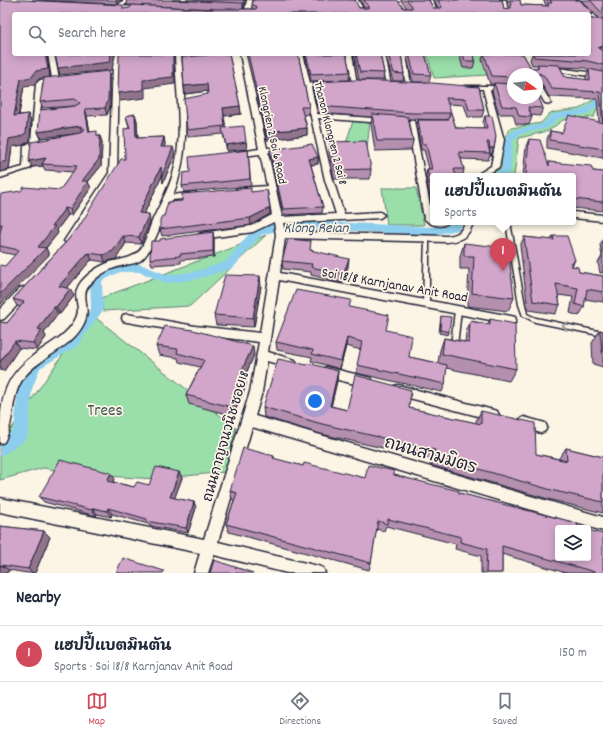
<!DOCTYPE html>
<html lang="en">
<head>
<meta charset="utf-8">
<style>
	body { margin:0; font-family:Dekko,"Playpen Sans Thai",sans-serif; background:#f2f2f3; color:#1f2937 }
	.controls { position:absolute; right:12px; bottom:12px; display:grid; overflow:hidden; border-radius:4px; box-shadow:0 2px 10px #0003 }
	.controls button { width:36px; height:36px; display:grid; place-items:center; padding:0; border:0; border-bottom:1px solid #e0e1e3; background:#fff; color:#1f2937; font:20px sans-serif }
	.compass { position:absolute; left:507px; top:68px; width:36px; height:36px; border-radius:50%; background:#fff; box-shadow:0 2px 10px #0003; rotate:104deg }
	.you { position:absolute; left:315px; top:401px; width:14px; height:14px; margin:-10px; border:3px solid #fff; border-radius:50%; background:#1a73e8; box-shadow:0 0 0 6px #1a73e833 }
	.badge { display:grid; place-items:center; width:26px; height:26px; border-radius:50%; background:#d1495b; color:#fff; font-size:13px; font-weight:700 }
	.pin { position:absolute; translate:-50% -33px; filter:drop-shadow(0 1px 2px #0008) }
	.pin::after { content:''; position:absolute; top:21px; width:14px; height:12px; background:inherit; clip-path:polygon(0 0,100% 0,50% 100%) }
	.popup { position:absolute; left:430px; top:173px; width:146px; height:52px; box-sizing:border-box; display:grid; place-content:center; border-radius:4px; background:#fff; filter:drop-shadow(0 1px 3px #0005); font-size:13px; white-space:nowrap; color:#747a83 }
	.popup b { font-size:15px; color:#1f2937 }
	.popup::after { content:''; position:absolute; left:50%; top:100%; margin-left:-8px; border:8px solid transparent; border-top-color:#fff }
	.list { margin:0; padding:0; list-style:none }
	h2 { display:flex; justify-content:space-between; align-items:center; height:52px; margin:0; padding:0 16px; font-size:17px }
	h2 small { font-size:13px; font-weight:400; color:#747a83 }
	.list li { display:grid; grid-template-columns:26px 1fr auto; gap:12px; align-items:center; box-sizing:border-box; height:56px; padding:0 16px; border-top:1px solid #e0e1e3 }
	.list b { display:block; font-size:15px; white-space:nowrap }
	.list p { margin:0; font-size:13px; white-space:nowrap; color:#747a83 }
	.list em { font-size:13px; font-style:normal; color:#747a83 }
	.icon { flex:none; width:22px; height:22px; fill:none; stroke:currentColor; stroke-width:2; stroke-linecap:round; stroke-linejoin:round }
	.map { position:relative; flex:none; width:603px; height:573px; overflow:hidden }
	.search { position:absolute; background:#fff; box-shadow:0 2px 10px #0003; left:12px; right:12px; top:12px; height:44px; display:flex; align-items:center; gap:10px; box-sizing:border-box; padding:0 14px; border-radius:4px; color:#747a83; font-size:15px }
	.sheet { height:108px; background:#fff }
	nav { display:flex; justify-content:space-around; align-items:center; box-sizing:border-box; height:56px; border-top:1px solid #e0e1e3; background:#fff; font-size:11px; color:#747a83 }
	nav a { display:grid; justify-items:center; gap:2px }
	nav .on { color:#d1495b }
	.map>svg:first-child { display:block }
	.green { fill:#9adea9; stroke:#5e8072 }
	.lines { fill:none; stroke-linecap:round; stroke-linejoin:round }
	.canal { fill:#8dceee; fill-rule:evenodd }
	.service-casing { stroke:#22223b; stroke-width:3 }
	.minor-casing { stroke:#22223b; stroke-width:3 }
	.tertiary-casing { stroke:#22223b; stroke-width:3 }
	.service { fill:#fcf5e5; fill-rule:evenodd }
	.minor { fill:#fcf5e5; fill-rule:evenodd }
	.tertiary { fill:#fcf5e5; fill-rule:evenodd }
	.wall { fill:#b48fae; stroke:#22223b; fill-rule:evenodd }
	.shaded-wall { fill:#92748d; stroke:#22223b }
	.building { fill:#d1a6ca; stroke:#22223b }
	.oneway { stroke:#9a9698 }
	.labels { text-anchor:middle; stroke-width:3.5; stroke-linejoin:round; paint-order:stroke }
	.far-street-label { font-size:12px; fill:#22223b; stroke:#fcf5e5 }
	.street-label { font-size:14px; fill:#22223b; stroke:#fcf5e5 }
	.water-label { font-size:15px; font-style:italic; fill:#425671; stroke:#fcf5e5 }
	.near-park-label { font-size:17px; fill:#465a5c; stroke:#fcf5e5 }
	.near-street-label { font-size:17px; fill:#22223b; stroke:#fcf5e5 }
</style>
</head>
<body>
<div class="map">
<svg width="603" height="573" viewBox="0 0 603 573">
	<rect width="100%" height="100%" fill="#fcf5e5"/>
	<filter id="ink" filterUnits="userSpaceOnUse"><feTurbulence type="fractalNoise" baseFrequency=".025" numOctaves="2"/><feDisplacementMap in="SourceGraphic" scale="8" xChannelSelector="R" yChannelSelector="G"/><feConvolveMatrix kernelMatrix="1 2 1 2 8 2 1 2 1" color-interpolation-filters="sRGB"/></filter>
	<g filter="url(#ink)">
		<g class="green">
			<path d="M427,54H485L489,75L434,78Z"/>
			<path d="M596,98L603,99V109H597L594,117L563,120L548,131L519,138L514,176H486L501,168L504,138L511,128L541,123L550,113L579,109Z"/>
			<path d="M353,121L370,122L367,148L344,149Z"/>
			<path d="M382,188H416L424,225H387Z"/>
			<path d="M266,235L190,306L103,311L101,298Z"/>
			<path d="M91,314L236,428L225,472L155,479L89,475L43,468L0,480V445Z"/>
		</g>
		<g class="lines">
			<g class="canal">
				<path d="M600,97H603V103L587,114L559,118L548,128L520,134L513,141L510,172L503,176H490L502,169L503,140L514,130L542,124L553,114L582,110Z"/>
				<path d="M289,220L432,227L451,224L452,222H462L459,230L432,235L289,228L261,235L233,268L197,279L167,283L139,272H120L102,281L103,310L101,313L77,346L40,368L32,389L28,434L26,439L0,457V441L14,430L18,389L30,360L67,338L91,309L90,279L92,276L118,264H140L168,275L197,271L225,262L253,229Z"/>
			</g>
			<g class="service-casing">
				<g id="service">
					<path d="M506,222H510L525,305L527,314L536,318L603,332V336L535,322L523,316L519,305Z"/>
					<path d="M427,236L429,238V304L428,305H424L423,304L425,238Z"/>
					<path d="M458,308L460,309L461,310L457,346L456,348H452L451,346L455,310L456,309Z"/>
				</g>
			</g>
			<g class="minor-casing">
				<g id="minor">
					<path d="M124,0H130L121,8H117V6Z"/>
					<path d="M247,0H253L250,14H244Z"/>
					<path d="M352,0H358L366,14H360Z"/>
					<path d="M426,0H432L439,14H433Z"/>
					<path d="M500,0H506L508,14H502Z"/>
					<path d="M573,0H579L600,22V24H596L589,17V14H586Z"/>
					<path d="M48,54H54L59,79L42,84L39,143L32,147L31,168L0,178V173L23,167L24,146L31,142L36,84L40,80L52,78Z"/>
					<path d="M116,54H122L119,64L117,173L72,243L69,244L64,241L109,173L113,64Z"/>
					<path d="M175,54H181C184,102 192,149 173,195L195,192L199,195L195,198L171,200C165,213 152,253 141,260C136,264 128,264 121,266C109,269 96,276 88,287C80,297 93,310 82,327C69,349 41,357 25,376C9,396 16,421 4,442L0,444C0,397 2,375 44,348C55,341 69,332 75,320C85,303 64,295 89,274C95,269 102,265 110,262C120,259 133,259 140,250C146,241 149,229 153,219C161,202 171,185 175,166C183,130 176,91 175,54Z"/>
					<path d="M240,54H246L267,148H273L274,150L268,153L282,217L336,214L325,180L297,54H303L310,83L327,82L330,84L327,86L311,87L317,114L414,121L433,222H449C442,229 429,225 424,218L408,125L318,118L333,180L344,214L380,212L384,215L380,218L283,223L285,232L447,236C457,235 462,232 465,222H473C470,236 461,241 447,242L285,238L280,273L511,316L515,317L516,320L515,323L511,324L279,280L268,352L295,360L297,363L295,366L291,368L267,361L262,392L255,416L603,517V531L252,427L218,542L318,566L323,568L325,573H287L214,555L208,573H194L200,553L0,512V498L204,539L250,392L259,342L195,334L127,322L123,321L122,318L123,315L127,314L195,326L260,333L276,235L274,222L253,232L201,239L196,236L201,233L251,226L272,215L268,191L238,194L234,191L238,188L267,186L260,154L234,157L230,155L234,153L259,149Z"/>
					<path d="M346,54H352L357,84L352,83Z"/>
					<path d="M379,54H385L391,85L386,84Z"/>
					<path d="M400,54H406L411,86L406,85Z"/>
					<path d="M550,67L603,74V78L548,70V68Z"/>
					<path d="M537,82L540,84L551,103L550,104L545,103L537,90Z"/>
					<path d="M464,86H513V90H490L504,140L499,167L485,176H475L491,166L496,140L483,89H466L463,87Z"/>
					<path d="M573,212L603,215V221L573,218Z"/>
					<path d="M24,287L28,288L29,291L28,294L4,319L0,320V309L20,288Z"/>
					<path d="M326,367L367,377L371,378L373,382L371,386L367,387L326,377L322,375L320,372L322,369Z"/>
					<path d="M398,385L493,410L497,411L499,415L497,419L493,420L398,395L394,394L392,390L394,386Z"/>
					<path d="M524,417L545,423L547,427L545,431L541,433L520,427L518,423L520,419Z"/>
				</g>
			</g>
			<g class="tertiary-casing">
				<path id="tertiary" d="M104,6L149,7L153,9L149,11L106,9L103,7Z"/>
			</g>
			<use href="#service" class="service"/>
			<use href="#minor" class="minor"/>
			<use href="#tertiary" class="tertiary"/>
		</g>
		<g class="wall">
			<path d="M0,0L124,9H214L127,5L126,0H246L244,9H252V4L364,8L360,0H397L404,8H407L400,0H429L433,8H438L434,0H502L504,9L508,8L507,0H520L521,5L546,6V5L543,0H580L587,8L589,9L581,0H603V159V158L547,148V139L550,131L562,133L599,122L597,99L549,97L541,83L538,81V82L542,89L539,97H538L543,108L540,116L531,115L532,117L529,125L516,124L513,114H499L492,91L494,84H490L482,60L484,54H523L531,68H537L538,65H532L530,60L532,54H589V14H14V54H47L50,77L39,79L34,85L24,86L19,115L28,114L31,122L30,141L23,145L12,147L9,169L0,172ZM591,10L599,19H591L590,17L592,13ZM560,67L585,68L590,70L589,69L586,77V80L565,77ZM513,74H537V98H513Z"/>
			<path d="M32,0H122L117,4Z"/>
			<path d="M182,54H229L240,106L241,114L224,116L226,128L246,142L247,149L227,151L223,134L188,137L187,130L208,94V91L185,94Z"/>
			<path d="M246,54H298L309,107V114L304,115L307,128V135L267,140Z"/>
			<path d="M305,54H346L350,72L349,80L311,81Z"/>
			<path d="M354,54H380L384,73L383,80H359Z"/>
			<path d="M385,54H401L404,74L403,81H393Z"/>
			<path d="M406,54H425L431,75L429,82H413Z"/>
			<path d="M459,54H474L475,61L473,68H463Z"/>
			<path d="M110,77V107L107,115L87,116L90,132L98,136H100L102,142L101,166L88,182L91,188L72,215H68L57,230L58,233L46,248L49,255L5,266L15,255L1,252L0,251V200L60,190L73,172L45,170L43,166L32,167L80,133L41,138L38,132L76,106L43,108L40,102Z"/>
			<path d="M313,82L479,87L484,110L482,117H468L464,105L448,104L456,128L484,129L483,122L485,116L494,148L492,154L490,155L488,160L461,159L464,169L463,175L433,176V202L431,201L426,176L427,169H429L424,150H421L417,126L418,120H448L409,119L413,141L411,150L375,151L371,124L372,117L318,113L313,88Z"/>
			<path d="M135,114L137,121L138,138L164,137L165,144L164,147L175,154L163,183L162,176L144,214L150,221L141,244L126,243L116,259L105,262L92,260L90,261L67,288L74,296L60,314H58L44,333L46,337L37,350L19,348L4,371L0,370V322L7,323L20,307L17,306L13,299L77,230L125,159L129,128L126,116Z"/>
			<path d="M529,139L548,164L549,162L593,171L603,172V211L573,208V176H523L526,146Z"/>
			<path d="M330,142L371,169L370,179H334L329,152Z"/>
			<path d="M248,150L251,186L184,192L182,186L190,172Z"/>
			<path d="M270,150L318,157V164L311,165L323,207L322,213L283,215L270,156Z"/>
			<path d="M251,192L270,214L251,225L162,236L160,229L164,216Z"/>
			<path d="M553,236L572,266L579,272L603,276V302L585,299L584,307L579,316L570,313L573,297L558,295L560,305L555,314L528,310L520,246L524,237L551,240Z"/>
			<path d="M214,239V257L181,260V263L152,265L150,259Z"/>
			<path d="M603,239V273H600L598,263L602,256L600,245Z"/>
			<path d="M464,243L514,298L508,311L467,306L469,269H460V256Z"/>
			<path d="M311,250L348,267L342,283L311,275V272L283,269L282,261Z"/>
			<path d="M261,286L254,327L216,325L214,315Z"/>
			<path d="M350,307L386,330L409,357L438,363L440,350L444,338L465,342L466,333L470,321L488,324L490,319L516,369L509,381L446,368L445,384L442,392L356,373L361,350L346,346L340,369L311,361L312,357L277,350L276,342Z"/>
			<path d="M441,316L449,332L448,335L439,333Z"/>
			<path d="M600,330L603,331V367L593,364L592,343Z"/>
			<path d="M156,346L254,355L245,376L246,385L233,416L189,404L186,395L200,367L179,362L178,358L159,355Z"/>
			<path d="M307,365L338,371L337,381L331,406L347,410L409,408L476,423V421L481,411L536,454L559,459V458L566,448L603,457V513L548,499L430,465L431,459L321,434L264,417L263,407Z"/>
			<path d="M274,456V459L303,466L365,478L394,475L459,493L578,528L603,573H566L502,554V573H481V556L455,549L456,544L386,526L384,531L376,529L371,563L369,570L229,532L226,524L234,500L232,499L230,491Z"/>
			<path d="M179,472L182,478L174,498L194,502L196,508L188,533L150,526L148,524L112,514L111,517L97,514L96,516L44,502L39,497L115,479L113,482L134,487L149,485Z"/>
			<path d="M0,526L44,531L50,537L35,573H27L9,570L7,573H0Z"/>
		</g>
		<g class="shaded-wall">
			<path d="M116,0H122L117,4Z"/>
			<path d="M244,0H246L243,10V3Z"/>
			<path d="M603,46V52L596,55L598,48Z"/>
			<path d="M45,54H47L50,77L39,79L34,85L24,86L17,123L14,116L21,79Z"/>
			<path d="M111,54H115L112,70L60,75L58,68Z"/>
			<path d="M173,54H174L175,84L145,88V98L120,101L118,93L143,80Z"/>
			<path d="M109,71L110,77V107L107,115L105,108Z"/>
			<path d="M207,84L208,91L185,94L184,86Z"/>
			<path d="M240,106L241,114L224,116L223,108Z"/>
			<path d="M85,109L87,116L91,138L89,132Z"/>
			<path d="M28,114L31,122L30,141L23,145L12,147L9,169L0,172V163L9,139Z"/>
			<path d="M135,114L137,121L138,145L136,138Z"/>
			<path d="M80,126L82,133L41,138L38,132Z"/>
			<path d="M307,128V135L267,140L266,132Z"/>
			<path d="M100,136L102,142L101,166L88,182L91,188L72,215L70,209Z"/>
			<path d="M164,137L165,144L163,154L161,147Z"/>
			<path d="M246,142L247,149L227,151L226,145Z"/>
			<path d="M173,147L175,154L163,183L162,176L141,220L139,213L161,167Z"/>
			<path d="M490,148H494L492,154L490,155V153H489Z"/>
			<path d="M318,157V164L309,165V159Z"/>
			<path d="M46,158L42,164L43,166L32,167L29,161Z"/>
			<path d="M65,208L68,215L57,230L58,233L44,250L46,248L49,255L0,305V294L38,247L52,226Z"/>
			<path d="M270,208V214L251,225L250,218Z"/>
			<path d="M149,214L150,221L141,244L139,237Z"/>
			<path d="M213,232L214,239V257L213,251Z"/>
			<path d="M123,236L126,243L116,259L105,262L103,255Z"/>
			<path d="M89,253L92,260L90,261L62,294L59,286L87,254Z"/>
			<path d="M349,259L348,267L342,283L343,274Z"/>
			<path d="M575,260L570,270L571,263Z"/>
			<path d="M260,276L261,286L254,327L253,318Z"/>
			<path d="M70,289L74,296L60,314L56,307Z"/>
			<path d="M54,307L58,314L44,333L46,337L37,350L33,343L38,329Z"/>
			<path d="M347,338L346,346L340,369L341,361Z"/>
			<path d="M15,341L19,348L4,371L0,366V362Z"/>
			<path d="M253,346L254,355L245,376L246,385L233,416L231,407L240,374Z"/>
			<path d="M338,371L337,381L329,416L330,406Z"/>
			<path d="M179,472L182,478L173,503L170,497Z"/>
			<path d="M111,473L115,479L111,487L107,481Z"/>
			<path d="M194,502L196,508L188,533L186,528Z"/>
			<path d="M93,508L97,514L96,516L92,510Z"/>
			<path d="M108,508L112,514L111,517L107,511Z"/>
			<path d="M44,531L50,537L35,573H33L28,569Z"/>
			<path d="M1,565L9,570L7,573H1L0,572V567Z"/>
		</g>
		<g class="building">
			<path d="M0,0H23L123,5V9L130,8L132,5L206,9H256L257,7L252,4L253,0H355L359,8H368V6L364,0H397L404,8H412V6L407,0H429L433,8H441L442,7L438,0H502L504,9L511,8L510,0H520L521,5L549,6L547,3H552L550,0H580L587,8L590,9L592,13L590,14L591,19H603V46L598,48L601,50H603V65L588,61L534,57L533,54H589V14H50L34,13L33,14H14V54H45L48,69L36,71L32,77L21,79L14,116L28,114L26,133L19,137L9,139L6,161L0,163Z"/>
			<path d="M172,0H244L243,3Z"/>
			<path d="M590,0H603V13H602Z"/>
			<path d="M55,54H111L110,62L58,68Z"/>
			<path d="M119,54H173V77L143,80V90L118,93L119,57Z"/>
			<path d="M211,54H229L240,106L223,108L225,126L187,130L184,99L208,94L207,84L184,86L182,57L209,55Z"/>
			<path d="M248,54H298L309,107H301L307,128L266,132Z"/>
			<path d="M306,54H346L350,72L311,74Z"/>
			<path d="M356,54H380L384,73L360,72Z"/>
			<path d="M388,54H401L404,74L394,73Z"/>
			<path d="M409,54H425L431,75L414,74Z"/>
			<path d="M463,54H474L475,61H465Z"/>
			<path d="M484,54H523L531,68H538V64L559,65L565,77L590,80L589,69L603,72V149L550,140V131L562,133L569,115L603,123L600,92L552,89L544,76L539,73L538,82L542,89H537V74H513V77L492,76Z"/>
			<path d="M109,71L108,100L105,108L85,109L89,132L97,131V136H100L99,159L82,181H88L70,209L65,208L52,226H55L38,247L46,248L0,294V265L5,266L19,250L0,246V233L2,224H0V200L1,194L21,191L24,187L60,190L77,166L42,164L46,158L29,161L31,142L80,133L85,129L80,126L38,132L40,110L75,106L80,103L75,99L40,102L44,78Z"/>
			<path d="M356,80L432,83L479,87L484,110H469L466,99L446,98L456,128L487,129L485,116H492L496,136L494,148H490L489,142H487L490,153L459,152L464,169H454L456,176H433V195L427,169H432L426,144H422L418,120H448L450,113H412L318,106L313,82Z"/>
			<path d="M494,83L513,84V98H537V93L543,108L528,107L532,117L519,116L516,107L502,106Z"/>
			<path d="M135,114L136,138L164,137L161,147H173L162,176L161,167L139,213L149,214L139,237L123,236L113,251L103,255L89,253L87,254L59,286L70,289L56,307H54L38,329L42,330L33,343L15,341L0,362V322L7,323L24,302L13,299L68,240L75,230H77L121,159H125L124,129L130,128L126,116Z"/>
			<path d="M372,114L408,117L413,141H377Z"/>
			<path d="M244,126L246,142L226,145L222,128Z"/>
			<path d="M529,139L540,140L549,166V162L591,166L593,171L603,172V202L573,199V176H526Z"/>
			<path d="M366,141L371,169L335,170L330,142Z"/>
			<path d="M312,144L318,157L309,159L323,207L283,209L270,150Z"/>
			<path d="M248,150L250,179L182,186L183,173L190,172L189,157Z"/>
			<path d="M251,188V192L267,190L270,208L250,218L160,229V220L162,216H164L168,202L182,201V194Z"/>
			<path d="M213,232V251L180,254V256L150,259L151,241H160V239Z"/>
			<path d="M553,236H567L575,260L571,263V266L578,267L579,272L603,276V292L587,289L584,307L575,304L578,288L556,284L560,305L533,301L524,237L554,240Z"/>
			<path d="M288,239L311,241L310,250L349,259L343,274L311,267L312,264L282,261Z"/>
			<path d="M464,243L508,248L514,298L472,293L474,256H464Z"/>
			<path d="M225,275L260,276L253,318L214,315Z"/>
			<path d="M296,290L351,300L349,307L389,315L386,330L412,336L409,357L447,365L445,384L357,365L362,342L347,338L341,361L312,354L313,350L276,342Z"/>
			<path d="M441,316L451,317L449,332L440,330Z"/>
			<path d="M490,319L515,324L516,369L442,354L444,338L469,343L470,321L490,325Z"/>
			<path d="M165,326L193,330L253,346L240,374L245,376L231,407L186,395L204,360L177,353L178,349L156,346Z"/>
			<path d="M600,330L603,331V352H602Z"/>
			<path d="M278,359L307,365L308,363L338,371L330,406L347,410L355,375L411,390L409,408L481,424V411L535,423L536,454L567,461L566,448L603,457V502L555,491L434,456L435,450L322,424L263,407Z"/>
			<path d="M243,448L274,456L273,458L303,466L304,463L365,478L368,465L394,471V475L459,491V493L577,523L578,528H579H558V558H588V530L603,534V573H595V572L502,546V573H486L487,549L460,542L461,537L388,519L387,524L378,521L371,563L226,524L237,493L230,491Z"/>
			<path d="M60,460L111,473L107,481L134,487L137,482L149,485L156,467L179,472L170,497L194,502L186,528L146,521L147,519L108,508L107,511L93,508L92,510L39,497Z"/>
			<path d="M0,526L44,531L28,569L1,565L0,567Z"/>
			<path d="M123,558L164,571L163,573H116Z"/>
			<path d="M214,560L253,573H210Z"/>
		</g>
		<defs><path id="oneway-chevron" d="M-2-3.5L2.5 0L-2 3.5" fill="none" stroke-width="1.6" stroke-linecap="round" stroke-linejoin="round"/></defs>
		<use class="oneway" href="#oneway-chevron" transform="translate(565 326) rotate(-169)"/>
	</g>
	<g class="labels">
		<g class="far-street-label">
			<text transform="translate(331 133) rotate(76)" y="4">Thanon Klongren 2 Soi 8</text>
			<text transform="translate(273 135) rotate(78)" y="4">Klongrien 2 Soi 6 Road</text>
		</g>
		<g class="street-label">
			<text transform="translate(395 284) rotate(10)" y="5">Soi 18/8 Karnjanav Anit Road</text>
			<text transform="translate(225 436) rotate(-74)" y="5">ถนนกาญจนวนิช ซอย18</text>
		</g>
		<g class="water-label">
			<text x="316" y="232">Klong Reian</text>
		</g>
		<g class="near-park-label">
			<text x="105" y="415">Trees</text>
		</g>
		<g class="near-street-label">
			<text transform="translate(431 454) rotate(16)" y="6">ถนนสามมิตร</text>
		</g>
	</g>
</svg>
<div class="controls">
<button><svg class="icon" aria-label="layers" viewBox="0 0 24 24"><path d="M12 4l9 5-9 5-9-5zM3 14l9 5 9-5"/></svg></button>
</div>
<svg class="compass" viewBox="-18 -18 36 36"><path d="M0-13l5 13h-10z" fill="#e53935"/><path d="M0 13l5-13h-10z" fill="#747a83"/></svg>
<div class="you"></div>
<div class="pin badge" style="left:503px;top:271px">1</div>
<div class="popup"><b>แฮปปี้แบตมินตัน</b>Sports</div>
<div class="search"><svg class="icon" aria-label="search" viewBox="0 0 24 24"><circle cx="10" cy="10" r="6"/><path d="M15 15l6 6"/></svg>Search here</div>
</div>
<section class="sheet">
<h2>Nearby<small></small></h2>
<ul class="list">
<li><span class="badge">1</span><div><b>แฮปปี้แบตมินตัน</b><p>Sports · Soi 18/8 Karnjanav Anit Road</p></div><em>150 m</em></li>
</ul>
</section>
<nav>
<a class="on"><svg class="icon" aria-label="map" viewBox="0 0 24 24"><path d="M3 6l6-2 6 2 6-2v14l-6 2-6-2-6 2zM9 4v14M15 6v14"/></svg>Map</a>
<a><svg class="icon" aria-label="directions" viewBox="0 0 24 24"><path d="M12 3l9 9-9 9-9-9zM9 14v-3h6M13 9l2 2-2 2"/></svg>Directions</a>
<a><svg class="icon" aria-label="saved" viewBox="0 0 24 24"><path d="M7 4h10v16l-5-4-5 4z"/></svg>Saved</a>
</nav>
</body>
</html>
